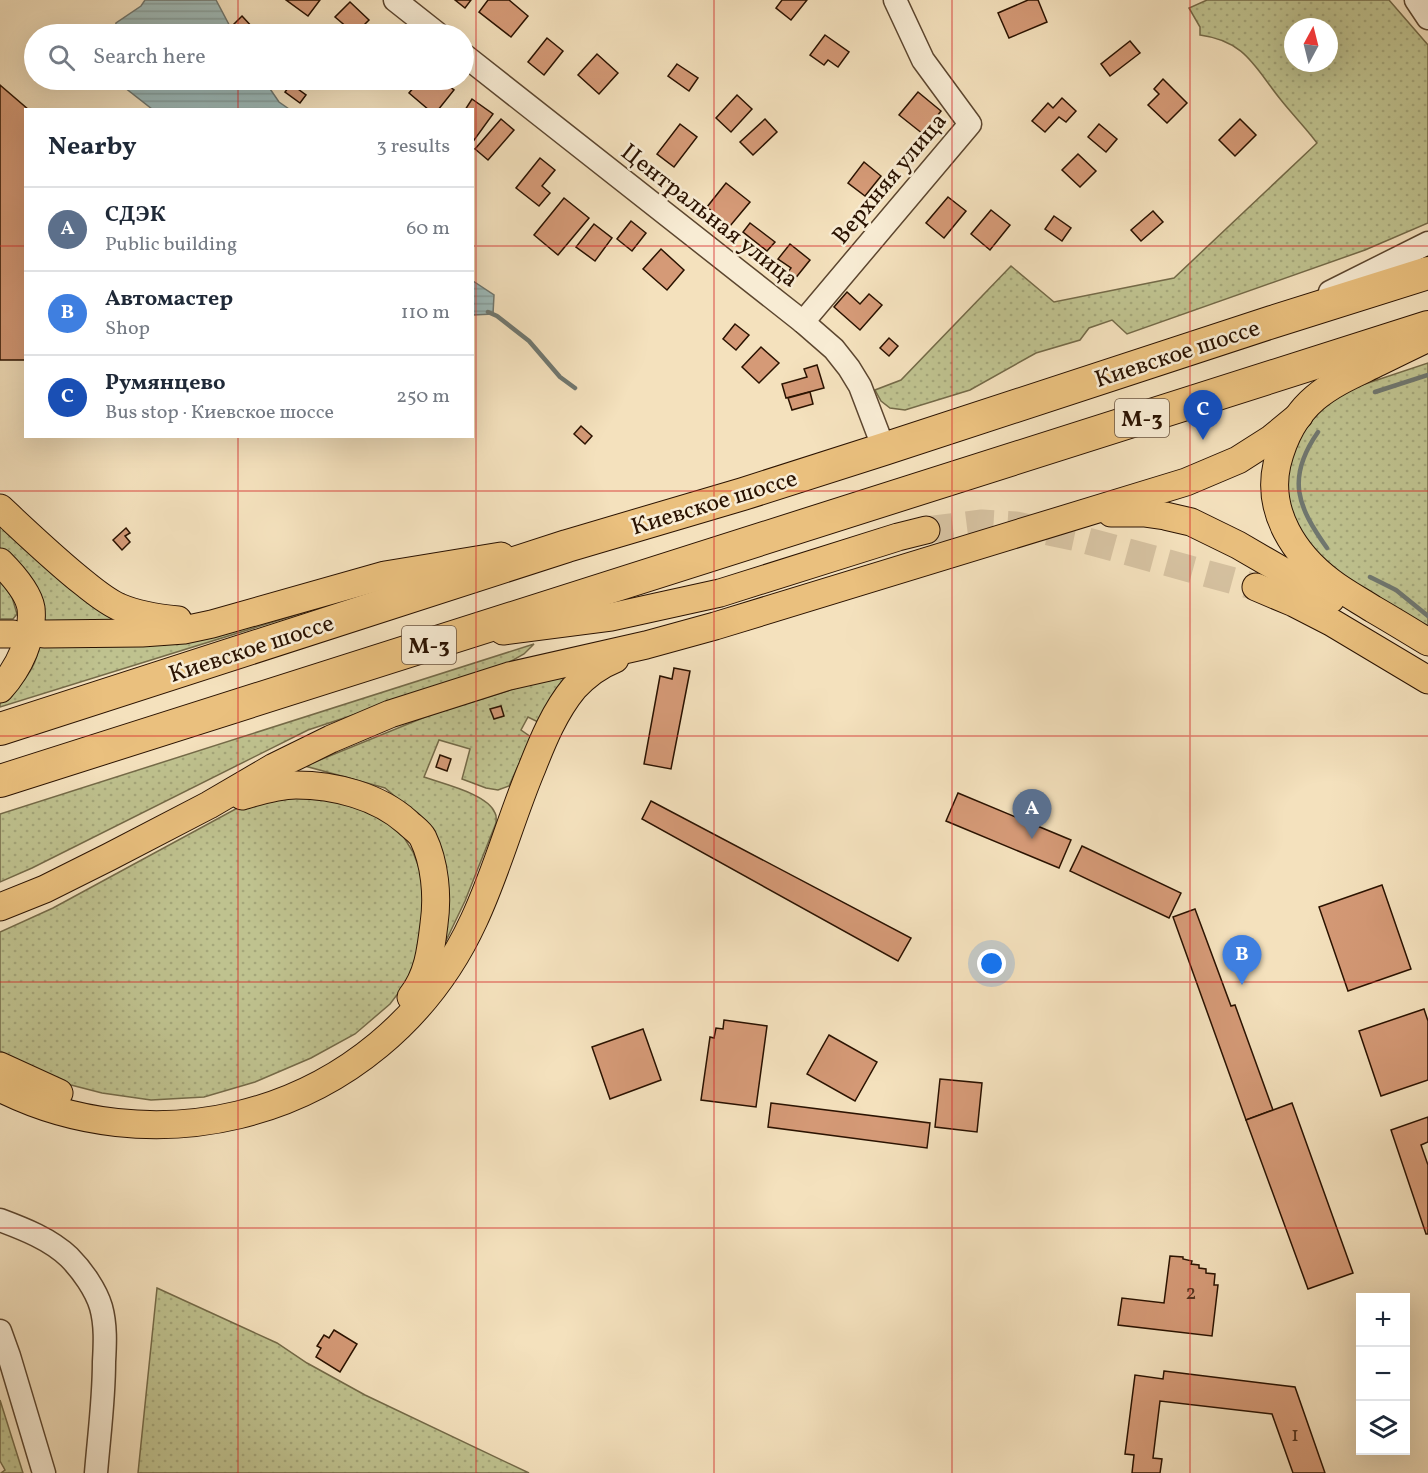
<!DOCTYPE html>
<html lang="en">
<head>
<meta charset="utf-8">
<style>
	body { margin:0; font-family:Vollkorn,serif; background:#f6f6f7; color:#1f2937 }
	.controls { position:absolute; right:18px; bottom:18px; display:grid; overflow:hidden; border-radius:0px; box-shadow:0 6px 24px #0002 }
	.controls button { width:54px; height:54px; display:grid; place-items:center; padding:0; border:0; border-bottom:2px solid #e0e1e3; background:#fff; color:#1f2937; font:30px sans-serif }
	.compass { position:absolute; left:1284px; top:18px; width:54px; height:54px; border-radius:50%; background:#fff; box-shadow:0 6px 24px #0002; rotate:7deg }
	.you { position:absolute; left:992px; top:964px; width:21px; height:21px; margin:-15px; border:4px solid #fff; border-radius:50%; background:#1a73e8; box-shadow:0 0 0 9px #1a73e833 }
	.badge { display:grid; place-items:center; width:39px; height:39px; border-radius:50%; background:#7c3aed; color:#fff; font-size:20px; font-weight:700 }
	.pin { position:absolute; translate:-50% -50px; filter:drop-shadow(0 2px 3px #0008) }
	.pin::after { content:''; position:absolute; top:32px; width:21px; height:18px; background:inherit; clip-path:polygon(0 0,100% 0,50% 100%) }
	.list { margin:0; padding:0; list-style:none }
	h2 { display:flex; justify-content:space-between; align-items:center; height:78px; margin:0; padding:0 24px; font-size:26px }
	h2 small { font-size:20px; font-weight:400; color:#747a83 }
	.list li { display:grid; grid-template-columns:39px 1fr auto; gap:18px; align-items:center; box-sizing:border-box; height:84px; padding:0 24px; border-top:2px solid #e0e1e3 }
	.list b { display:block; font-size:22px; white-space:nowrap }
	.list p { margin:0; font-size:20px; white-space:nowrap; color:#747a83 }
	.list em { font-size:20px; font-style:normal; color:#747a83 }
	.icon { flex:none; width:33px; height:33px; fill:none; stroke:currentColor; stroke-width:2; stroke-linecap:round; stroke-linejoin:round }
	.map { position:relative; flex:none; width:1428px; height:1473px; overflow:hidden }
	.search { position:absolute; background:#fff; box-shadow:0 6px 24px #0002; left:24px; top:24px; width:450px; height:66px; display:flex; align-items:center; gap:15px; box-sizing:border-box; padding:0 21px; border-radius:33px; color:#747a83; font-size:22px }
	.panel { position:absolute; background:#fff; box-shadow:0 6px 24px #0002; left:24px; top:108px; width:450px; height:330px; border-radius:0px }
	.map>svg:first-child { display:block }
	.grass { fill:url(#grass-dots); stroke:#746a48; stroke-width:1.5; fill-rule:evenodd }
	.water { fill:url(#water-rules); stroke:#70776f; stroke-width:1.5 }
	.lines { fill:none; stroke-linecap:round; stroke-linejoin:round }
	.stream { stroke:#70776f; stroke-width:4.5 }
	.building { fill:#d59a77; stroke:#2a1200; stroke-width:1.5 }
	.major-tunnel { stroke:#d6c2a1; stroke-width:27; stroke-dasharray:27 14; stroke-linecap:butt }
	.minor-casing { stroke:#5c462f; stroke-width:25 }
	.major-casing { stroke:#2a1200; stroke-width:29 }
	.highway-casing { stroke:#2a1200; stroke-width:34 }
	.minor { stroke:#f8ecd4; stroke-width:22 }
	.major { stroke:#eac07e; stroke-width:27 }
	.highway { stroke:#eac07e; stroke-width:32 }
	.grid { fill:none; stroke:#d62828; stroke-width:1.5; stroke-opacity:0.55 }
	.labels { text-anchor:middle; stroke-width:5; stroke-linejoin:round; paint-order:stroke }
	.number-label { font-size:21px; fill:#55341e }
	.shield { fill:#f8ecd4; stroke:#685340; stroke-width:1.5 }
	.shield-label { font-size:22px; font-weight:bold; fill:#2a1200 }
	.street-label { font-size:24px; fill:#2a1200; stroke:#f8ecd4 }
</style>
</head>
<body>
<div class="map">
<svg width="1428" height="1473" viewBox="0 0 1428 1473">
	<defs>
		<pattern id="grass-dots" width="8" height="8" patternUnits="userSpaceOnUse" patternTransform="scale(1.5)"><rect width="8" height="8" fill="#bfc28f"/><path d="M2 2h.1M6 6h.1" fill="none" stroke="#a4a67a" stroke-width="1.8" stroke-linecap="round"/></pattern>
		<pattern id="water-rules" width="6" height="5" patternUnits="userSpaceOnUse" patternTransform="scale(1.5)"><rect width="6" height="5" fill="#9fbbb9"/><path d="M0 2.5h6" fill="none" stroke="#89a09d"/></pattern>
	</defs>
	<rect width="100%" height="100%" fill="#f4e1bd"/>
	<filter id="stains"><feTurbulence type="fractalNoise" baseFrequency=".00333" numOctaves="4"/><feColorMatrix values="0 0 0 0 .2 0 0 0 0 .09 0 0 0 0 .02 0 0 0 .5 -.17"/></filter>
	<radialGradient id="worn" r=".72"><stop offset=".6" stop-color="#630" stop-opacity="0"/><stop offset="1" stop-color="#630" stop-opacity=".3"/></radialGradient>
	<g class="grass">
		<path d="M1207,0H1389L1428,45V223L1365,250L1127,334L1112,320L1089,328L1080,340L1036,353L970,390L905,410L890,408L881,401L875,390L901,380L1011,266L1054,302L1174,278L1317,143C1306,128 1292,114 1281,100C1255,68 1246,41 1200,35V27L1189,8ZM1293,27H1329V63H1293Z"/>
		<path d="M1428,363V632L1347,582L1300,535L1285,491L1288,459L1308,423L1329,402L1359,386Z"/>
		<path d="M0,524L132,624L41,621L20,567L0,548Z"/>
		<path d="M0,580L12,597L17,614L13,619H0Z"/>
		<path d="M360,595L0,707V702C19,687 36,671 39,646Z"/>
		<path d="M534,644L524,654L504,665L308,730L32,868L0,882V814Z"/>
		<path d="M571,671L538,722L528,717L521,730L531,737L509,786L498,790L486,788L462,779L470,749L439,740L424,777C443,784 488,794 495,813C497,816 496,820 496,823L465,901L443,947L411,810L385,788L305,766L430,715Z"/>
		<path d="M287,794L338,799L373,814L400,831L413,852L424,881L427,919L409,979L390,1004L355,1034L311,1058L255,1082L204,1097L151,1100L102,1093L71,1085L50,1077L0,1051V932L53,908L254,799Z"/>
		<path d="M157,1288L277,1343L307,1363L365,1395L529,1473H138Z"/>
		<path d="M0,1400L23,1473H1L5,1470L0,1461Z"/>
	</g>
	<g class="water">
		<path d="M145,0H216L234,34H114L116,23L141,6Z"/>
		<path d="M115,80H264L279,102L289,109H152Z"/>
		<path d="M473,281L494,295L493,314L473,315Z"/>
	</g>
	<g class="lines">
		<g class="stream">
			<path d="M488,312L497,316L529,341L560,377L575,388"/>
			<path d="M1375,392L1428,375"/>
			<path d="M1318,432C1286,478 1297,506 1327,548"/>
			<path d="M1370,577L1396,590L1428,616"/>
		</g>
	</g>
	<g class="building">
		<path d="M286,0H320L308,16Z"/>
		<path d="M455,0H471L465,8Z"/>
		<path d="M488,0H509L528,16L511,37L479,12Z"/>
		<path d="M782,0H807L791,20L776,8Z"/>
		<path d="M1028,0H1038L1047,22L1009,38L998,13Z"/>
		<path d="M350,2L369,20L355,34L335,17Z"/>
		<path d="M242,16L253,28L245,34H240L232,26Z"/>
		<path d="M825,35L849,52L838,67L828,60L824,65L810,55Z"/>
		<path d="M547,38L563,51L544,75L528,62Z"/>
		<path d="M1130,41L1140,53L1110,76L1101,64Z"/>
		<path d="M597,54L618,73L599,94L578,75Z"/>
		<path d="M677,64L698,78L689,91L668,76Z"/>
		<path d="M1163,79L1187,103L1167,123L1148,105L1159,94L1154,89Z"/>
		<path d="M420,80H441L454,90L438,110H429L409,93Z"/>
		<path d="M291,84L306,95L300,103L285,92Z"/>
		<path d="M0,85L29,110H26V360H0Z"/>
		<path d="M918,92L941,111L923,134L899,115Z"/>
		<path d="M737,95L752,109L731,132L716,118Z"/>
		<path d="M1062,98L1076,111L1066,122L1059,117L1045,132L1032,121L1048,103L1053,108Z"/>
		<path d="M472,99L493,114L472,143V110H465Z"/>
		<path d="M501,119L514,130L488,160L475,149Z"/>
		<path d="M765,119L777,132L753,155L740,142Z"/>
		<path d="M1240,119L1256,135L1235,156L1219,140Z"/>
		<path d="M680,124L697,137L674,167L657,154Z"/>
		<path d="M1099,124L1117,139L1106,152L1088,137Z"/>
		<path d="M1078,154L1096,171L1080,187L1062,170Z"/>
		<path d="M540,158L555,170L542,186L550,193L539,206L516,188Z"/>
		<path d="M864,162L881,176L865,196L848,183Z"/>
		<path d="M726,183L750,202L730,226L707,207Z"/>
		<path d="M948,197L966,211L944,238L926,223Z"/>
		<path d="M564,198L589,218L558,255L534,235Z"/>
		<path d="M991,210L1010,225L990,250L971,234Z"/>
		<path d="M1153,211L1163,222L1141,241L1131,230Z"/>
		<path d="M1054,216L1071,228L1062,241L1045,229Z"/>
		<path d="M631,221L646,233L632,251L617,239Z"/>
		<path d="M750,223L775,242L767,251L743,232Z"/>
		<path d="M594,224L612,238L595,261L576,247Z"/>
		<path d="M790,244L810,260L794,280L786,275L791,268L778,259Z"/>
		<path d="M661,249L684,270L667,290L643,269Z"/>
		<path d="M847,292L860,304L869,294L882,305L860,330L834,307Z"/>
		<path d="M735,324L749,335L736,350L723,339Z"/>
		<path d="M889,338L898,346L889,356L880,348Z"/>
		<path d="M761,347L779,363L759,383L742,367Z"/>
		<path d="M817,365L824,388L786,398L782,384L807,377L804,369Z"/>
		<path d="M810,392L813,404L792,410L788,398Z"/>
		<path d="M581,426L592,436L585,444L574,434Z"/>
		<path d="M126,528L130,533L125,536L130,542L122,550L113,540Z"/>
		<path d="M674,668L690,671L671,769L644,764L660,676L672,679Z"/>
		<path d="M501,706L504,716L494,719L490,709Z"/>
		<path d="M440,755L451,759L447,771L436,767Z"/>
		<path d="M958,793L1071,840L1059,868L946,821Z"/>
		<path d="M651,801L911,938L898,961L642,819Z"/>
		<path d="M1082,846L1181,893L1169,918L1070,871Z"/>
		<path d="M1382,885L1411,969L1348,991L1319,907Z"/>
		<path d="M1195,909L1231,1006L1235,1005L1273,1110L1246,1120L1173,917Z"/>
		<path d="M1424,1009L1428,1021V1080L1381,1096L1359,1031Z"/>
		<path d="M724,1020L767,1026L756,1107L701,1100L710,1037L714,1038L716,1028L723,1029Z"/>
		<path d="M643,1029L661,1080L610,1099L592,1047Z"/>
		<path d="M829,1035L877,1062L855,1101L807,1074Z"/>
		<path d="M940,1079L982,1083L977,1132L935,1127Z"/>
		<path d="M771,1103L930,1123L927,1148L768,1127Z"/>
		<path d="M1292,1103L1353,1273L1308,1289L1246,1120Z"/>
		<path d="M1428,1117V1142L1421,1145L1428,1165V1234H1426L1391,1130Z"/>
		<path d="M1170,1256L1183,1257V1259L1192,1261L1191,1264L1199,1265V1268L1206,1269V1273L1215,1274L1214,1285H1218L1212,1336L1118,1325L1122,1298L1164,1303Z"/>
		<path d="M334,1330L357,1344L340,1372L316,1357L321,1348L317,1346L324,1335L329,1338Z"/>
		<path d="M1164,1371L1295,1387L1325,1473H1293L1272,1414L1160,1401L1153,1458L1162,1459L1160,1473H1132L1134,1455L1125,1454L1135,1375L1163,1379Z"/>
	</g>
	<g class="lines">
		<path class="major-tunnel" d="M926,530L982,523L1016,525L1077,538L1256,587"/>
		<g class="minor-casing">
			<g id="minor">
				<path d="M395,0L438,34"/>
				<path d="M1416,0L1428,18"/>
				<path d="M464,55L803,322L834,349L849,368L860,386L884,449"/>
				<path d="M1330,292L1428,243"/>
				<path d="M803,322L970,124L923,60L895,0"/>
				<path d="M0,1220C24,1229 50,1239 69,1257C82,1270 96,1290 101,1307C106,1325 105,1344 104,1362C104,1399 99,1436 96,1473"/>
				<path d="M0,1331L9,1356L44,1473"/>
			</g>
		</g>
		<g class="major-casing">
			<g id="major">
				<path d="M1428,338C1412,346 1395,354 1379,362C1357,373 1334,382 1315,398C1295,415 1283,440 1277,464C1266,512 1295,555 1331,582C1344,592 1359,600 1373,609C1392,620 1410,631 1428,642"/>
				<path d="M0,508C28,534 55,560 84,583C95,592 106,601 119,607C138,615 158,618 178,620"/>
				<path d="M1111,513H1144L1165,516L1191,522L1238,545L1331,599"/>
				<path d="M0,562C11,573 28,591 31,608C34,637 19,668 0,689"/>
				<path d="M1256,587L1294,603L1331,622L1428,680"/>
				<path d="M503,631L611,617L720,593L898,537L926,530"/>
				<path d="M0,634H13"/>
				<path d="M44,634L142,633L184,630L212,624L385,575L501,556"/>
				<path d="M242,796C259,791 278,785 296,785C334,785 378,796 407,822C412,827 420,832 423,838C435,863 438,896 434,924C431,950 428,976 411,997"/>
				<path d="M0,907L45,889L109,857L209,805L274,767L331,739L390,714L509,676L646,645L715,626L1186,482L1238,460L1271,439L1299,416"/>
				<path d="M0,1066L59,1093"/>
				<path d="M0,1088C73,1125 159,1134 238,1115C343,1090 429,1018 474,920C497,871 511,818 532,768C543,740 555,711 574,688C585,676 600,665 615,659"/>
			</g>
		</g>
		<g class="highway-casing">
			<g id="highway">
				<path d="M0,729L567,546L743,494L884,449L1272,322L1428,273"/>
				<path d="M0,781L1428,327"/>
			</g>
		</g>
		<use href="#minor" class="minor"/>
		<use href="#major" class="major"/>
		<use href="#highway" class="highway"/>
	</g>
	<path class="grid" d="M238,0V34M476,0V1473M714,0V1473M952,0V1473M1190,0V1473M238,80V110M0,246H26M472,246H1428M238,436V1473M0,491H1428M0,736H1428M0,982H1428M0,1228H1428"/>
	<g class="labels">
		<g class="number-label">
			<text x="1191" y="1299">2</text>
			<text x="1295" y="1441">1</text>
		</g>
		<g class="shield">
			<rect x="1115" y="399" width="54" height="38" rx="4.5"/>
			<rect x="402" y="626" width="54" height="38" rx="4.5"/>
		</g>
		<g class="shield-label">
			<text x="1142" y="426">М-3</text>
			<text x="429" y="653">М-3</text>
		</g>
		<g class="street-label">
			<text transform="translate(889 178) rotate(-50)" y="8">Верхняя улица</text>
			<text transform="translate(710 215) rotate(38)" y="8">Центральная улица</text>
			<text transform="translate(1177 353) rotate(-18)" y="8">Киевское шоссе</text>
			<text transform="translate(714 502) rotate(-17)" y="8">Киевское шоссе</text>
			<text transform="translate(251 648) rotate(-18)" y="8">Киевское шоссе</text>
		</g>
	</g>
	<rect width="100%" height="100%" filter="url(#stains)"/>
	<rect width="100%" height="100%" fill="url(#worn)"/>
</svg>
<div class="controls">
<button>+</button>
<button>−</button>
<button><svg class="icon" aria-label="layers" viewBox="0 0 24 24"><path d="M12 4l9 5-9 5-9-5zM3 14l9 5 9-5"/></svg></button>
</div>
<svg class="compass" viewBox="-18 -18 36 36"><path d="M0-13l5 13h-10z" fill="#e53935"/><path d="M0 13l5-13h-10z" fill="#747a83"/></svg>
<div class="you"></div>
<div class="pin badge" style="left:1032px;top:839px;background:#5c6f8a">A</div>
<div class="pin badge" style="left:1242px;top:985px;background:#3f7fe0">B</div>
<div class="pin badge" style="left:1203px;top:440px;background:#1a4fb4">C</div>
<div class="search"><svg class="icon" aria-label="search" viewBox="0 0 24 24"><circle cx="10" cy="10" r="6"/><path d="M15 15l6 6"/></svg>Search here</div>
<section class="panel">
<h2>Nearby<small>3 results</small></h2>
<ul class="list">
<li><span class="badge" style="background:#5c6f8a">A</span><div><b>СДЭК</b><p>Public building</p></div><em>60 m</em></li>
<li><span class="badge" style="background:#3f7fe0">B</span><div><b>Автомастер</b><p>Shop</p></div><em>110 m</em></li>
<li><span class="badge" style="background:#1a4fb4">C</span><div><b>Румянцево</b><p>Bus stop · Киевское шоссе</p></div><em>250 m</em></li>
</ul>
</section>
</div>
</body>
</html>
